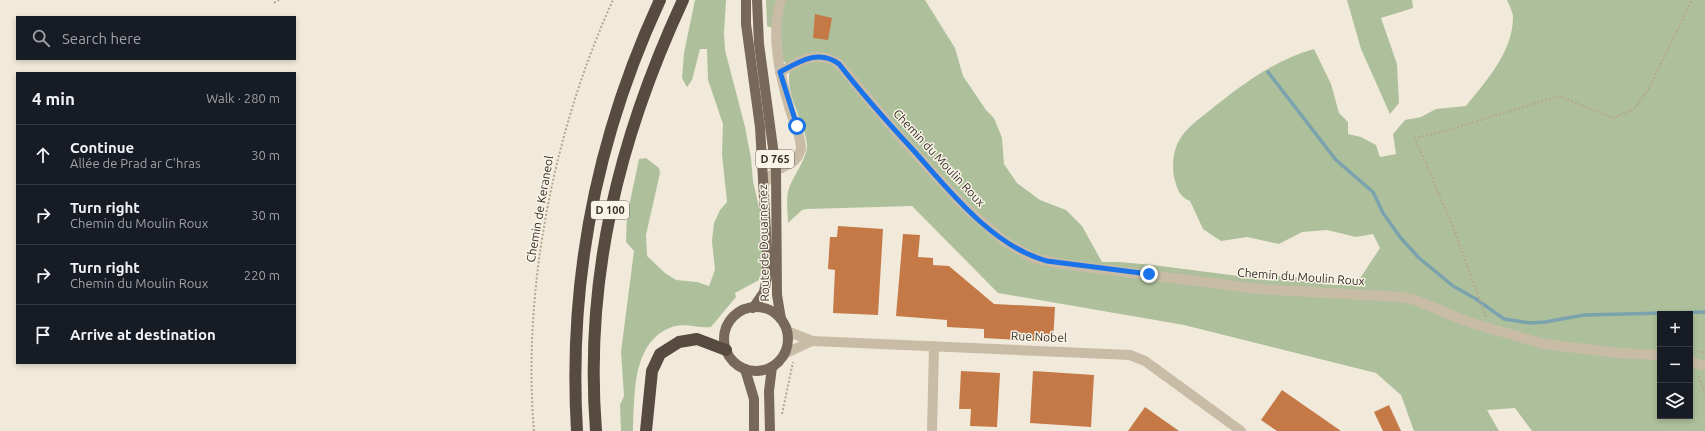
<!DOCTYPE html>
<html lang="en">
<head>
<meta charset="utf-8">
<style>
	body { margin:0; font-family:Ubuntu,sans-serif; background:#20242c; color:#f1f3f6 }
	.controls { position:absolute; right:12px; bottom:12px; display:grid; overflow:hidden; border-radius:0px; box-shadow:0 2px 6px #0003 }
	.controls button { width:36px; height:36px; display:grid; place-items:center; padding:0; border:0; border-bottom:1px solid #363941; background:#171b24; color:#f1f3f6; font:20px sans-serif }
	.stop { position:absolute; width:12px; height:12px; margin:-9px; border:3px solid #1a73e8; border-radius:50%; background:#fff }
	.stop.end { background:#1a73e8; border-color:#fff; box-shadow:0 1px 4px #0008 }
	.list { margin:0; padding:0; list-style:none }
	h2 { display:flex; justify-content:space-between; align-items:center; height:52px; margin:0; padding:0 16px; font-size:17px }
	h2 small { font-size:13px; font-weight:400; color:#9ea1a6 }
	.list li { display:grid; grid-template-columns:26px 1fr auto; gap:12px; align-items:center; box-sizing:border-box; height:60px; padding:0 16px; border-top:1px solid #363941 }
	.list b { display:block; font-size:15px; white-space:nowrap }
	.list p { margin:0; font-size:13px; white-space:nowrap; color:#9ea1a6 }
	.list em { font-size:13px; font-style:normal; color:#9ea1a6 }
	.icon { flex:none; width:22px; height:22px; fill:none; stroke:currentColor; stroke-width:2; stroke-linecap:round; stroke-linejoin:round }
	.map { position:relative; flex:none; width:1705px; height:431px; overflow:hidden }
	.search { position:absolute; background:#171b24; box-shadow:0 2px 6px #0003; left:16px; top:16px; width:280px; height:44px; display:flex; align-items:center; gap:10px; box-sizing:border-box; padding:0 14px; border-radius:0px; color:#9ea1a6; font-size:15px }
	.panel { position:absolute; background:#171b24; box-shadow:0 2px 6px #0003; left:16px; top:72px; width:280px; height:292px; border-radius:0px }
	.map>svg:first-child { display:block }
	.green { fill:#aec09b; fill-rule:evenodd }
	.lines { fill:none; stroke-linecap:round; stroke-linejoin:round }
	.stream { stroke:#7aa3ae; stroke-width:3.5 }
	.building { fill:#c47946 }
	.path { stroke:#b5a691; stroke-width:2; stroke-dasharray:2 2; stroke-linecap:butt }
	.minor { stroke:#c9bca7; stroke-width:10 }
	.major { stroke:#776859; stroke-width:10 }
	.highway { stroke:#574a3f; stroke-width:12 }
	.route { stroke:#1a73e8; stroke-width:5 }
	.labels { text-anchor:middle; stroke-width:3; stroke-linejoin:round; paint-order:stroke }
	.shield { fill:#f9f4e7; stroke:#706961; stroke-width:1 }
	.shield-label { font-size:11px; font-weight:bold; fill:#362e27 }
	.street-label { font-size:12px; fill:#362e27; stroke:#f9f4e7 }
</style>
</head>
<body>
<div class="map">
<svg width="1705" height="431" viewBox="0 0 1705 431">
	<rect width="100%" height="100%" fill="#f1eadb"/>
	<g class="green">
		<path d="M695,0H726L724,33L725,50L745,127L751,158L753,181L760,212L763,268L759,280L735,293L736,297L711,327C698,329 685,322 672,327C631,342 635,396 633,431H621L620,405L624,396L621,352L634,251L626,242L627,216L639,159L646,158L659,168L660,173L646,235L647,256L665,273L676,280L697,282L709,286L715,270L712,241L714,223L720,210L727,202L722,154L723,124L708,80L707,49H700L692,80L687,87L682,78L684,53Z"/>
		<path d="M766,0H925L955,48L963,76L986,110L994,118L1002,138L1004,164L1017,183L1040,200L1066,210L1082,226L1102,262H1119L1153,265L1246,277L1283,276L1320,280L1333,285L1357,283L1380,248L1373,234L1356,237L1327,230L1302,232L1279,244L1247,237L1221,241L1203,229L1190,201C1179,197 1177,188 1174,177C1172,166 1173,149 1180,139C1186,128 1199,119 1209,111C1240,86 1274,60 1314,49L1331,84L1339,113L1348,122V134L1361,137L1376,145L1380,157L1396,154L1393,134L1405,120L1421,117L1436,109L1466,106C1486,81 1513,52 1513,17C1513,12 1509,5 1507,0H1705V431H1532L1515,408L1487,410L1499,431H1414L1401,395L1376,373L1184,325L998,293L912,206L807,209L802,210L788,223C788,213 786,202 788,192C792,176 808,159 807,144C804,119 784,94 790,69L783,60L780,31L767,26ZM1660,314H1690V416H1660Z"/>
		<path d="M1347,0H1412L1413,8L1381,18L1397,64L1399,103L1390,114L1361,49Z"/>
	</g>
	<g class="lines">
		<path class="stream" d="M1268,72L1336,160L1373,192L1383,213L1400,237L1418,257L1453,286L1476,299L1504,319L1530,323L1545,322L1584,315L1705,312"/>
	</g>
	<g class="building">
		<path d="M815,14L832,18L828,40L813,38Z"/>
		<path d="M838,226L883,229L878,315L833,313L835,270L828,269L830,237H837Z"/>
		<path d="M903,234L920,235L918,257L933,258V265L949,266L994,304L1055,307L1053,342L984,338V329L947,327V320L896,316Z"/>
		<path d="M961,371L1000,373L997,427L970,426L971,409H959Z"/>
		<path d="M1033,371L1094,375L1091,427L1030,423Z"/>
		<path d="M1282,390L1341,431H1277L1261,420Z"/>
		<path d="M1389,405L1401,431H1383L1374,412Z"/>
		<path d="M1145,407L1179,431H1128Z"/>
	</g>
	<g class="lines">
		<g class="path">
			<path d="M274,3L279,0"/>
			<path d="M1486,317L1453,227L1415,138L1445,131L1559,96L1613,118L1634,109L1649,88L1692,0"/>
			<path d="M1698,352H1705"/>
			<path d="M1699,376L1705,394"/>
			<path d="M782,414L793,362"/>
			<path d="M534,431C522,289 554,129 613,0"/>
		</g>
		<g class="minor">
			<path d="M780,72C799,61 819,49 839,64L902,139L964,206L1004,241L1021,251L1034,258L1062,264L1259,289L1400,297L1415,300L1471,323L1544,344L1618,353L1660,355"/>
			<path d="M763,185C767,181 771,174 776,171C787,164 796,165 801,149C801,135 794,123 790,110C780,76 770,35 781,0"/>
			<path d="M787,331L812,341L1130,355L1145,361L1241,431"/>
			<path d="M784,354L812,341"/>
			<path d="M1690,362L1705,366"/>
			<path d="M932,431L934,346"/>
		</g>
		<g class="major">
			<path d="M746,0V24L760,127L767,249V277L764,292L753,308"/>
			<path d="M757,0L759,44L776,170L777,295L781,319"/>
			<circle cx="756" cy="339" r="32"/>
			<path d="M745,369L754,399V431"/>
			<path d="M770,431L769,391L772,367"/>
		</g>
		<g class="highway">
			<path d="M577,431C568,281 597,136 660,0"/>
			<path d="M596,431C584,278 619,138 683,0"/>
			<path d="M646,431L652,371L660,354L679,342L697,339L726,350"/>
		</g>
	</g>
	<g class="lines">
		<path class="route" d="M797,126L780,72C800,61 819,49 839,64C863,95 889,124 915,152C950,192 994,247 1047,261L1149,274"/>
	</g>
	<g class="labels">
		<g class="shield">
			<rect x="756" y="150" width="38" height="18" rx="3"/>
			<rect x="591" y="201" width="38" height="18" rx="3"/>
		</g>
		<g class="shield-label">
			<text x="775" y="163">D 765</text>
			<text x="610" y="214">D 100</text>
		</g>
		<g class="street-label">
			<text transform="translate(939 158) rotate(47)" y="4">Chemin du Moulin Roux</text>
			<text transform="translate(540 209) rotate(-80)" y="4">Chemin de Keraneol</text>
			<text transform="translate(764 243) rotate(-91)" y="4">Route de Douarnenez</text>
			<text transform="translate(1301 277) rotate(4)" y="4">Chemin du Moulin Roux</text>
			<text transform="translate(1039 337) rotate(2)" y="4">Rue Nobel</text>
		</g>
	</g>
</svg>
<div class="controls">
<button>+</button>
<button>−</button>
<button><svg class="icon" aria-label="layers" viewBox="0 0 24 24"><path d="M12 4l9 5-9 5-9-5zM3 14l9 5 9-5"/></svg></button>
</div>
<div class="stop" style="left:797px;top:126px"></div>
<div class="stop end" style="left:1149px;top:274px"></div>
<div class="search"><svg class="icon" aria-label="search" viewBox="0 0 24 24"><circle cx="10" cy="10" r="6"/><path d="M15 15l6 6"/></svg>Search here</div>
<section class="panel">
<h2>4 min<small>Walk · 280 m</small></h2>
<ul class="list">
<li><svg class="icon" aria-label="ahead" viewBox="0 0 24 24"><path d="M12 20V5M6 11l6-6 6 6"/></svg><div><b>Continue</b><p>Allée de Prad ar C'hras</p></div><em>30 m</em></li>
<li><svg class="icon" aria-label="right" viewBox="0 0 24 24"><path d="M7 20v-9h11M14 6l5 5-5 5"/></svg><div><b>Turn right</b><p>Chemin du Moulin Roux</p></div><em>30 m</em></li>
<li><svg class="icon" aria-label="right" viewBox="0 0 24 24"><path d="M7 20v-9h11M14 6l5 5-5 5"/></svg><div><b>Turn right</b><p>Chemin du Moulin Roux</p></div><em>220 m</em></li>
<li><svg class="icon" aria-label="arrive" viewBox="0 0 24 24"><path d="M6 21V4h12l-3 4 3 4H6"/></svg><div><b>Arrive at destination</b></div></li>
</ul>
</section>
</div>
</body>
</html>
